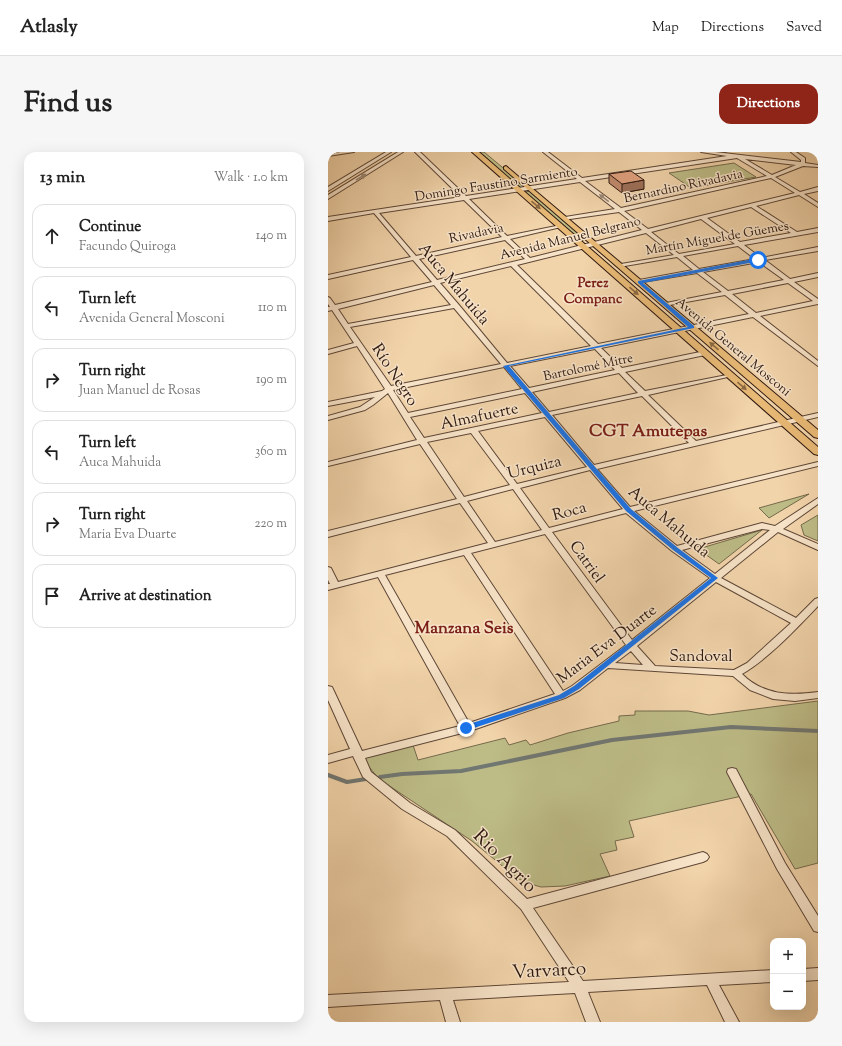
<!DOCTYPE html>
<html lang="en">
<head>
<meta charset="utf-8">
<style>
	body { margin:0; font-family:"Sorts Mill Goudy",serif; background:#f6f6f6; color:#222 }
	.controls { position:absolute; right:12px; bottom:12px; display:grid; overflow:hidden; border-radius:8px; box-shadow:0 4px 16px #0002 }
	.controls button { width:36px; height:36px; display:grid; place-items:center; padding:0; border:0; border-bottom:1px solid #e0e0e0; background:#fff; color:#222; font:20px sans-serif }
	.stop { position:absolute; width:12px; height:12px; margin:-9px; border:3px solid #1a73e8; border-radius:50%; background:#fff }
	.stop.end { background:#1a73e8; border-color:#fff; box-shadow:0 1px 4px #0008 }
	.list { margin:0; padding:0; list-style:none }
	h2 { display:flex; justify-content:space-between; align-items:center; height:52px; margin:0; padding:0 16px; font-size:17px }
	h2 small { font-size:13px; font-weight:400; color:#767676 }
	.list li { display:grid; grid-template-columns:26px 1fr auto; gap:12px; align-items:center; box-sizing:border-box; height:64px; margin:0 8px 8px; padding:0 8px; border:1px solid #e0e0e0; border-radius:12px }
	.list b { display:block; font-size:15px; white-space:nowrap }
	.list p { margin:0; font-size:13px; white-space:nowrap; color:#767676 }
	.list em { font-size:13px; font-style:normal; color:#767676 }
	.icon { flex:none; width:22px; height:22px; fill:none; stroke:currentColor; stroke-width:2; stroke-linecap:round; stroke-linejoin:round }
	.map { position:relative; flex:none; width:490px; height:870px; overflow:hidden; border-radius:12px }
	header { display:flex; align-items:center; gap:24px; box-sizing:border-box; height:56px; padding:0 20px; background:#fff; border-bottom:1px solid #e0e0e0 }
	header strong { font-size:19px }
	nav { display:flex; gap:22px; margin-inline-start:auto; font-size:14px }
	.intro { display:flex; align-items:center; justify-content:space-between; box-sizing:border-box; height:96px; padding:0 24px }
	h1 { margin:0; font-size:28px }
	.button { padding:10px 18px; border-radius:12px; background:#8f2418; color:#fff; font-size:14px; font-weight:700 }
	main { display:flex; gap:24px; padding:0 24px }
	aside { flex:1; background:#fff; border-radius:12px; box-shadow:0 4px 16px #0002 }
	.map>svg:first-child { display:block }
	.green { fill:#bdbc87; stroke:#756a4c }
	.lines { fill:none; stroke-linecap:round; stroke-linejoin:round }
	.stream-far1 { stroke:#717772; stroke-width:2 }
	.stream { stroke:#717772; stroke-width:4 }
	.minor-casing { stroke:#5e4737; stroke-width:2 }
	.major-casing { stroke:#2d1810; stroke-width:2 }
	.minor { fill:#f7e3c8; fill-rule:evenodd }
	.major { fill:#e9ba76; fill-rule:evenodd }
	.wall { fill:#c28b6e; stroke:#2d1810 }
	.shaded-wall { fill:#9e715a; stroke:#2d1810 }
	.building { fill:#e2a280; stroke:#2d1810 }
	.oneway { fill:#9c8875 }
	.oneway2 { fill:#8b6943 }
	.route { fill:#1a73e8 }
	.labels { text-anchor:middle; stroke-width:3; stroke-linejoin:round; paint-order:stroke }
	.far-street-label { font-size:13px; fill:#2d1810; stroke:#f7e3c8 }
	.far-neighbourhood-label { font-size:14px; font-weight:bold; fill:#7a1f14; stroke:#f7e3c8 }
	.street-label { font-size:16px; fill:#2d1810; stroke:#f7e3c8 }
	.neighbourhood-label { font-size:17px; font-weight:bold; fill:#7a1f14; stroke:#f7e3c8 }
	.near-street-label { font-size:19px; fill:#2d1810; stroke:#f7e3c8 }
</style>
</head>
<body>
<header>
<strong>Atlasly</strong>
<nav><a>Map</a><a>Directions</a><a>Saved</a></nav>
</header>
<div class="intro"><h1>Find us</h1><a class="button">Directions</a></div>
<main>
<aside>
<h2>13 min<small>Walk · 1.0 km</small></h2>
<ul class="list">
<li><svg class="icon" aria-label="ahead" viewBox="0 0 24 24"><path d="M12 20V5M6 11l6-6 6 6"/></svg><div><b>Continue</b><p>Facundo Quiroga</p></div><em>140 m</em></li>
<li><svg class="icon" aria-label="left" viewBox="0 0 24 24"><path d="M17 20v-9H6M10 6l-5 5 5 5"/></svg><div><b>Turn left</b><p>Avenida General Mosconi</p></div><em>110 m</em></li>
<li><svg class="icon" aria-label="right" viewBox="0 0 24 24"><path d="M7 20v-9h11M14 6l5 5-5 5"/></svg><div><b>Turn right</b><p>Juan Manuel de Rosas</p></div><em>190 m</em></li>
<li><svg class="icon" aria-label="left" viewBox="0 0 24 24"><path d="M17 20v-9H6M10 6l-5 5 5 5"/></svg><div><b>Turn left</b><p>Auca Mahuida</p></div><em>360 m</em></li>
<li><svg class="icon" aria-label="right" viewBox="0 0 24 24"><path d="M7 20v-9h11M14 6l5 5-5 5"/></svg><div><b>Turn right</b><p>Maria Eva Duarte</p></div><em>220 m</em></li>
<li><svg class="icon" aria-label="arrive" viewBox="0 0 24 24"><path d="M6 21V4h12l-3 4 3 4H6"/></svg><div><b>Arrive at destination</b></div></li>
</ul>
</aside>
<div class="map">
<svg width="490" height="870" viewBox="0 0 490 870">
	<rect width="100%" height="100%" fill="#f2d4ab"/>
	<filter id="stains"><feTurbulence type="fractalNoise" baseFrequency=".005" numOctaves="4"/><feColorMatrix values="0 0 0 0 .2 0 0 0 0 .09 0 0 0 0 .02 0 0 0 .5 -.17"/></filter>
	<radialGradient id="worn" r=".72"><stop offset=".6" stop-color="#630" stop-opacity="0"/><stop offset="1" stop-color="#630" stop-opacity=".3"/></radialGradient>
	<g class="green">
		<path d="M149,0H156L198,35L190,36Z"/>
		<path d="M406,11L428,25L363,36L341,21Z"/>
		<path d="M203,39L258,87L253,89L196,40Z"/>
		<path d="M481,342L441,366L431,356Z"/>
		<path d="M490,363V389L476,383L473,373Z"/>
		<path d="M434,378L391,412L370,397Z"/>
		<path d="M490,549V711L467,717L423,642L301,669L306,685L287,689L289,698L272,702L282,724L237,734L213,735L199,731L189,726L144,689L54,629L46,621L34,606L85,593L90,608L177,586L181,593L198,588L202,593L240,581L291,569V564L307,563V559H360L381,563Z"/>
	</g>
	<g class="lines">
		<path class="stream-far1" d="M388,0L398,1"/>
		<g class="stream">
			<path d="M0,623L19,630L38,627"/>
			<path d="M52,625L74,622L133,619L284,588L403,575L490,579"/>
		</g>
		<g class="minor-casing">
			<g id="minor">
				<path d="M12,0H26L0,4V2Z"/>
				<path d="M58,0H63L0,39V35Z"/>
				<path d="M70,0H75L0,47V43Z"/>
				<path d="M87,0H92L138,44L249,27L215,0H220L254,26L399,4L373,0H387L473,10V8L463,0H468L477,6V11L490,13V15L475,14L447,25L472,40L490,35V39L476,42L490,51V55L471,43L428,54L469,80L490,76V80L416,93L433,106L490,95V99L437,108L462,127L490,121V125L466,130L490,147V152L432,164L490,209V214L425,165L273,196L294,216L377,199L380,201L377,203L297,220L317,239L404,222V224L320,243L368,289L490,261V265L269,317L302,355L490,310V314L306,359L349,394L434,371L447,374L490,346V352L455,377L490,392V398L450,380L393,426L468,466L487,447L490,446V454C469,476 440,507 414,522C435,543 462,544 490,540V546L467,549L445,547L422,538L405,524L280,516L252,538L237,546L142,579L37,606L43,620L82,651L127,678L199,747L375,700L379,702L381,705L379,708L375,710L205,756L255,829L445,818V830L391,833L411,870H397L379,833L260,840L272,870H258L247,841L125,848L132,870H118L112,848L0,855V843L241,830L193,757L119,684L74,657L35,625L25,604L0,611V603L22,597L0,548V534L4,535L5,537L34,599L132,574L50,425L0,438V432H2L0,428V415L3,416L10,430L160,391L132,351L0,385V379L129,347L92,292L0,314V310L89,288L60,241L45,253L37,258L0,268V264L32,255L47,245L0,254V250L54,239L57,237L29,194L0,202V198L26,191L4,158L0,159V155H2L0,152V145L2,146L7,153L104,130L85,108L0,127V123L83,105L46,61L0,69V65L133,45ZM409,6L439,24L293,56L257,29ZM417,7L468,13L444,23ZM443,26L467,41L320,77L296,59ZM252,30L287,57L237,65L235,66V68L291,60L314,78L202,106L182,87L233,75V73L179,84L141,47ZM136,48L174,85L88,104L51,61ZM423,55L463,81L412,90L379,66ZM373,67L407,92L351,102L323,80ZM318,81L346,103L293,112L290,114L291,115L349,105L365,118L311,128L308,130L309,131L369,121L394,140L338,151L336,152V154L397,143L421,162L270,192L189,113ZM177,88L197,107L109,128L91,107ZM410,94L427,107L371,117L355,104ZM431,110L456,128L400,139L375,120ZM183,114L263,194L179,211L131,153L112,131ZM460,131L485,149L428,161L404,142ZM106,133L123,153L20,172L10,157ZM126,156L173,212L63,234L22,175ZM267,197L287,218L201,236L182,214ZM176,215L194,237L80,261L65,238ZM291,221L310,241L221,260L204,240ZM197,241L214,261L96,286L82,265ZM314,244L361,291L266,313L224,263ZM217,265L259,315L189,332L150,279ZM143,281L182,333L136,345L99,290ZM262,318L295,357L221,376L192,336ZM185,337L214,378L167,390L139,349ZM298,361L344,399L382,426L304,488L224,380ZM434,377L442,378L387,422L354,398ZM217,382L298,493L244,534L235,539L143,401ZM136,403L227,542L141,571L57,423ZM388,430L463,471L419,511L406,518L327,514L309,494ZM303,499L315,513L287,511Z"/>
				<path d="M404,616L408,617L457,711L490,764V780L486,779L449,717L399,620L400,617Z"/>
				<path d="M490,816V828L475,829V817Z"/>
			</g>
		</g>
		<g class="major-casing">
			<g id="major">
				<path d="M144,0H151L490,295V303L486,302Z"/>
				<path d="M178,14L490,278V286L486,285L176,17V15Z"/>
			</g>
		</g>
		<use href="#minor" class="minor"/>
		<use href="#major" class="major"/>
	</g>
	<path class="wall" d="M281,22L316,37L294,41L281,31Z"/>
	<path class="shaded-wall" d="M316,28V37L294,41V32Z"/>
	<path class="building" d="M303,19L316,28L294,32L281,22Z"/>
	<defs><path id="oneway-solid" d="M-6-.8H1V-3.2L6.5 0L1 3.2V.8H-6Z"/></defs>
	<g class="oneway">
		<use href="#oneway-solid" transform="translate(33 25) rotate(-32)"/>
		<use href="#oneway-solid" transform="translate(276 46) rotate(-142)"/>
	</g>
	<g class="oneway2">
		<use href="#oneway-solid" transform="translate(208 53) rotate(41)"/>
		<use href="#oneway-solid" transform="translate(306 139) rotate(41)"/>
		<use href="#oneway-solid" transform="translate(386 194) rotate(-140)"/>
		<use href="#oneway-solid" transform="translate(414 234) rotate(41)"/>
	</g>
	<path class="route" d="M430,106L432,109L315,131L366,174V176L181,214L303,357L350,396L390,426L251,537L236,546L140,578H135V574L231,543L246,534L383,426L345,398L298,359L175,214L360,175L310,131V129Z"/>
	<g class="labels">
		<g class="far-street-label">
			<text transform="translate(168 31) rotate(-9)" y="5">Domingo Faustino Sarmiento</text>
			<text transform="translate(355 33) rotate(-12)" y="5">Bernardino Rivadavia</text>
			<text transform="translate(148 80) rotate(-12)" y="5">Rivadavia</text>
			<text transform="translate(242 85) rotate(-14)" y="5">Avenida Manuel Belgrano</text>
			<text transform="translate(389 85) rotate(-10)" y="5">Martín Miguel de Güemes</text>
			<text transform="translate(406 194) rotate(40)" y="5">Avenida General Mosconi</text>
			<text transform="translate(260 214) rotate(-12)" y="5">Bartolomé Mitre</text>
		</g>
		<g class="far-neighbourhood-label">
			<text x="265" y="135">Perez<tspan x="265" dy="16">Companc</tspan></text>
		</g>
		<g class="street-label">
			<text transform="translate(127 131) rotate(50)" y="6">Auca Mahuida</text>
			<text transform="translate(68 222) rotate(57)" y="6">Río Negro</text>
			<text transform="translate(151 263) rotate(-12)" y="6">Almafuerte</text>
			<text transform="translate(206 314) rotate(-14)" y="6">Urquiza</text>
			<text transform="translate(241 358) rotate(-15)" y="6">Roca</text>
			<text transform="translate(342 369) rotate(40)" y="6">Auca Mahuida</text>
			<text transform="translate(260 409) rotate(54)" y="6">Catriel</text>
			<text transform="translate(278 491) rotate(-37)" y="6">Maria Eva Duarte</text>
			<text x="373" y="509">Sandoval</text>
		</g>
		<g class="neighbourhood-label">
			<text x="320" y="284">CGT Amutepas</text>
			<text x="136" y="481">Manzana Seis</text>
		</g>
		<g class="near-street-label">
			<text transform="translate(178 708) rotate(45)" y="7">Rio Agrio</text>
			<text transform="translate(221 817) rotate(-3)" y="7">Varvarco</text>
		</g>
	</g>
	<rect width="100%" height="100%" filter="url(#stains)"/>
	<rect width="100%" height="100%" fill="url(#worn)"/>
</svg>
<div class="controls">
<button>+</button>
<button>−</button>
</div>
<div class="stop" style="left:430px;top:108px"></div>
<div class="stop end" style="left:138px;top:576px"></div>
</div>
</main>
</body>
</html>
